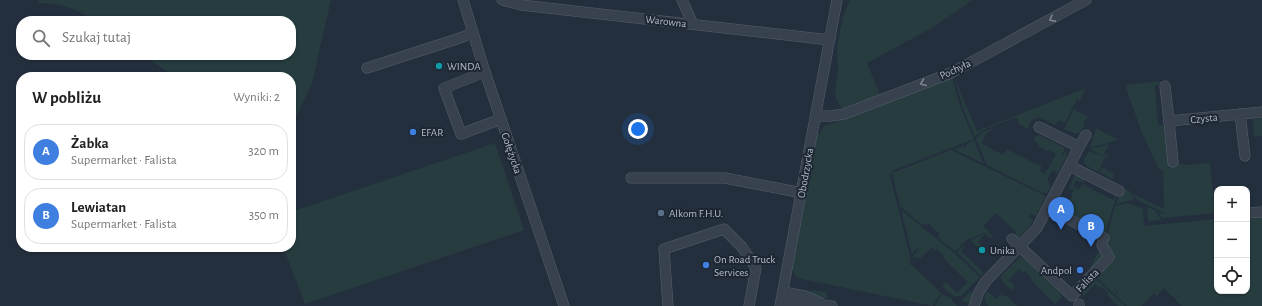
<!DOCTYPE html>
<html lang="pl">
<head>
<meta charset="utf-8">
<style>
	body { margin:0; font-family:"Alegreya Sans",sans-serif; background:#f2f2f2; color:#222 }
	.controls { position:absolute; right:12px; bottom:12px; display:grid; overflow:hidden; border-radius:8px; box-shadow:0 1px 3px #0004 }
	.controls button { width:36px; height:36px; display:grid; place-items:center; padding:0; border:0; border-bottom:1px solid #e0e0e0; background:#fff; color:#222; font:20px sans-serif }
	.you { position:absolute; left:638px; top:129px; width:14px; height:14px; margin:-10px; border:3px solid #fff; border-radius:50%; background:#1a73e8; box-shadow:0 0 0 6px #1a73e833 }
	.badge { display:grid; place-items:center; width:26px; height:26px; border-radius:50%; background:#7c3aed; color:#fff; font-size:13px; font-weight:700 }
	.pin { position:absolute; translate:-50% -33px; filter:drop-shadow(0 1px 2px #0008) }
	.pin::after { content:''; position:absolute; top:21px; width:14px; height:12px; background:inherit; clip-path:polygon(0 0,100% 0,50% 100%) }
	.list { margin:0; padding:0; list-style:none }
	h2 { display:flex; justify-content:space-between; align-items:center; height:52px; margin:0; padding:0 16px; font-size:17px }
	h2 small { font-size:13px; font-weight:400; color:#767676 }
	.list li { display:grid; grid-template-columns:26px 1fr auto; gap:12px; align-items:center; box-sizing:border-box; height:56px; margin:0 8px 8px; padding:0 8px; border:1px solid #e0e0e0; border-radius:16px }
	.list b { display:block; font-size:15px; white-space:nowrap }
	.list p { margin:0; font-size:13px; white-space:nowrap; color:#767676 }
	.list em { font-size:13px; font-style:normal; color:#767676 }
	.icon { flex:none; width:22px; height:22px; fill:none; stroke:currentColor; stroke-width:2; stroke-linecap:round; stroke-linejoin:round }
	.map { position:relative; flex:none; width:1262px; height:306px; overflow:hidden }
	.search { position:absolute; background:#fff; box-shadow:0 1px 3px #0004; left:16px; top:16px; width:280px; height:44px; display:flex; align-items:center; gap:10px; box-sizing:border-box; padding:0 14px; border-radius:16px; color:#767676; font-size:15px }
	.panel { position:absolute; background:#fff; box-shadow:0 1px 3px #0004; left:16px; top:72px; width:280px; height:180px; border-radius:16px }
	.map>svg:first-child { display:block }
	.green { fill:#263c3f }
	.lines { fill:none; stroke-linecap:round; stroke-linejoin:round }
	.minor-casing { stroke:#565f6c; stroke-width:11 }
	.minor { stroke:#38414e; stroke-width:10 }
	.oneway { stroke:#7c8592 }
	.culture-dot { fill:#0f9aa8; stroke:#1d2633; stroke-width:1.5 }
	.shop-dot { fill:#3f7fe0; stroke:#1d2633; stroke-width:1.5 }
	.service-dot { fill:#5c6f8a; stroke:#1d2633; stroke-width:1.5 }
	.labels { text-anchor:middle; stroke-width:4; stroke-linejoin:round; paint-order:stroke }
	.street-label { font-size:11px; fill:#b4bcc9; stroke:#1d2633 }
	.poi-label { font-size:11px; fill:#b4bcc9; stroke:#1d2633; text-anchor:start }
</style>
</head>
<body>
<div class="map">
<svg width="1262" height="306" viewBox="0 0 1262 306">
	<rect width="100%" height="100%" fill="#242f3e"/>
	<g class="green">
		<path d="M38,0H331L312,83L291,128V77H176L142,55H291V21H93C77,8 60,3 39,3Z"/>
		<path d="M850,0H973L930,29L867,63L880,95L842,109L835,96L836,83L838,73L837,47L843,16Z"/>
		<path d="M954,77L977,131L1086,88L1080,101L1077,99L1065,123L1058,120L1055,125L1039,117L1032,120L1028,129L1019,124L1016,117L981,131L975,137L963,108Z"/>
		<path d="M952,78L961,109L974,139L894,170L890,175L911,260L909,261L910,265H912L941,293L933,306L797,278L792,270L817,133L820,134C823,120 834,126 843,119Z"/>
		<path d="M1162,81L1158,83L1160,84L1155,86L1158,125H1166L1176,163L1188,165L1210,163L1215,213L1162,218L1158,212L1163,214L1164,213L1137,200L1134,194L1164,209L1163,171L1159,169L1142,133L1125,85Z"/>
		<path d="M1074,109L1088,117L1083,124L1085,125L1080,133L1076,134L1064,129Z"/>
		<path d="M1262,118V136L1254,137L1253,119Z"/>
		<path d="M993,128L992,130L988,132L981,143L1003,155L1007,149L1042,167L1040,171L1045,174L1056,154L1050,150L1049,152L1038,146L1039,144L1033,141L1036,136L1039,135L1063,147L1065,149L1061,155L1062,156L1066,150L1067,156L1058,173L1052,170L1047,180L1050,182L1049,185L1051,186L1048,192L1043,193L987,165L976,139L982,132Z"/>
		<path d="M1096,128L1118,140L1090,148Z"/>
		<path d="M974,140L984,164L954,149L959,147L960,148L963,145L964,148L967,146V144Z"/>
		<path d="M495,143L524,230L305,304L283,247H291V212Z"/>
		<path d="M1109,144L1104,154L1109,156L1108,158L1090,149Z"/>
		<path d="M951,150L1046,196L1036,216L1031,214L1029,217L1033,220L1029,227L1017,239L1014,237L1016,235L1015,231L996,213L983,226L993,236L990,238L984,233L970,239L969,238L955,251L937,237L940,234L928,223L926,225L923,224L922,225L900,206L892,173Z"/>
		<path d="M1089,151L1105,157L1098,172L1087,166L1084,163V160Z"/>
		<path d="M1102,167L1115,174L1112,179L1099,172Z"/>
		<path d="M1076,173L1085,178L1083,183L1076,180L1073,186L1079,190L1082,184L1113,200L1116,194H1117L1105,234L1059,209L1060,208L1065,210L1072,196L1071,195L1074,190L1069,188Z"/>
		<path d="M1123,188L1131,192L1135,199L1116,204Z"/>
		<path d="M1128,203L1143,209L1144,226L1217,219V291H1247V217L1262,215V306H1182L1164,288L1157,296L1154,293L1142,306H1127L1115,295L1120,288L1114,294L1099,279H1094L1115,258L1104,240L1108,233L1115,206Z"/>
		<path d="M1147,207L1155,210L1161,220L1148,221Z"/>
		<path d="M901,210L953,252L980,277L961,296H953L942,286L946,282L957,293L968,282L943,258L944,256L937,249L936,251L932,247L921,258L912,257L919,249L917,248L912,254Z"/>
		<path d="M984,234V235L978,241L983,246L980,250L971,240Z"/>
		<path d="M964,245L965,246L961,251L984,273L981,276L957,252Z"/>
		<path d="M1100,249L1103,257L1087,273Z"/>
		<path d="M1020,257L1024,258L1060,293L1061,298L1055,304L1031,280L1032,278L1025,271L1023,273L1019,269L1009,280L1015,286L1011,290L1001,280V276Z"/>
		<path d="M1093,280L1098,281L1125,306H1118L1107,295L1108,293L1101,287L1099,288L1095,284L1084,296L1081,292Z"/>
		<path d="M813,290L826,292L828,299L809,293Z"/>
		<path d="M970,291L973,292L971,303L961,301Z"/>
		<path d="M987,292H989L996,299L1003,292L1004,293L1002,295L1004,297L1006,295L1017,306H988V305L986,304V300L984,299Z"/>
		<path d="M942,294L950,298L957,305L956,306H935Z"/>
	</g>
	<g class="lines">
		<g class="minor-casing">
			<g id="minor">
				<path d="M463,0L485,72L564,306"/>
				<path d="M502,0L521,5L830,40"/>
				<path d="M682,0L693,24"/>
				<path d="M367,68L460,38L472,33"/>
				<path d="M485,72L444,88L461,134L501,119"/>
				<path d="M1165,86L1169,121L1262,112"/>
				<path d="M1240,114L1245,156"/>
				<path d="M816,116H831L844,114L951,73L1086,0"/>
				<path d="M1169,121L1173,162"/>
				<path d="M1079,147L1086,135"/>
				<path d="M1070,166L1119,191"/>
				<path d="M631,178H725L802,193"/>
				<path d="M1048,208L1104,238"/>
				<path d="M1247,213L1262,212"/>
				<path d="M1012,239L1072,296L1109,257L1102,245"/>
				<path d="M783,292L805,296L821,303"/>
				<path d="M781,302L803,305L832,306"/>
				<path d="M668,306L664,249L724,229L742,247L756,268L749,306"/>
				<path d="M780,306L837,0"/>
				<path d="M974,306L979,292L986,281L1037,228L1079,147L1039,127"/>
				<path d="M1079,306V304"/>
			</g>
		</g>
		<use href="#minor" class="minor"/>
	</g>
	<defs><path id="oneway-chevron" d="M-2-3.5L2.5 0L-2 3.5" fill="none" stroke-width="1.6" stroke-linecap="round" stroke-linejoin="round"/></defs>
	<g class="oneway">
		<use href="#oneway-chevron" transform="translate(1052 19) rotate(151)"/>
		<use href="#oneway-chevron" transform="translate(923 83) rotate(159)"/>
	</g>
	<g class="culture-dot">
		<circle cx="439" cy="66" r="4"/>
		<circle cx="982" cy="250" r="4"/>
	</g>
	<g class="shop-dot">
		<circle cx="413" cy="132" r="4"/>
		<circle cx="706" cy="265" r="4"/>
		<circle cx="1080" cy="270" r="4"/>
	</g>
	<circle class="service-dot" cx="661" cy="213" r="4"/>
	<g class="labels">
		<g class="street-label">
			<text transform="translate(666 21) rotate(7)" y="4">Warowna</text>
			<text transform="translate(955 69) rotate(-25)" y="4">Pochyła</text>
			<text transform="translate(1204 118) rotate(-6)" y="4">Czysta</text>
			<text transform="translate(512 153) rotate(71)" y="4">Gołężycka</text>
			<text transform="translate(805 173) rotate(-80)" y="4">Obodrzycka</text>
			<text transform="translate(1087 280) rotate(-46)" y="4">Falista</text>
		</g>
		<g class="poi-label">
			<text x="447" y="70">WINDA</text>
			<text x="421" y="136">EFAR</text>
			<text x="669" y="217">Alkom F.H.U.</text>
			<text x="990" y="254">Unika</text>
			<text x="714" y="263">On Road Truck<tspan x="714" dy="13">Services</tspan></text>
			<text x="1072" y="274" text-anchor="end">Andpol</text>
		</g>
	</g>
</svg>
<div class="controls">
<button>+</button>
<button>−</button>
<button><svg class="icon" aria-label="locate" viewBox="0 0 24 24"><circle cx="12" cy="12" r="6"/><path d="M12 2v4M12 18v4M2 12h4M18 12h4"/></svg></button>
</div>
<div class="you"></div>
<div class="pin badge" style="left:1061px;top:230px;background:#3f7fe0">A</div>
<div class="pin badge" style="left:1091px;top:247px;background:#3f7fe0">B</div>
<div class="search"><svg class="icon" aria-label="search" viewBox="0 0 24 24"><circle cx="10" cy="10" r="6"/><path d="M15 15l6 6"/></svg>Szukaj tutaj</div>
<section class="panel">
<h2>W pobliżu<small>Wyniki: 2</small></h2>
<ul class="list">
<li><span class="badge" style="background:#3f7fe0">A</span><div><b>Żabka</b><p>Supermarket · Falista</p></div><em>320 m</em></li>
<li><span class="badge" style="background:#3f7fe0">B</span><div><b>Lewiatan</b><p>Supermarket · Falista</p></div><em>350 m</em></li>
</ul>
</section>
</div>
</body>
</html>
